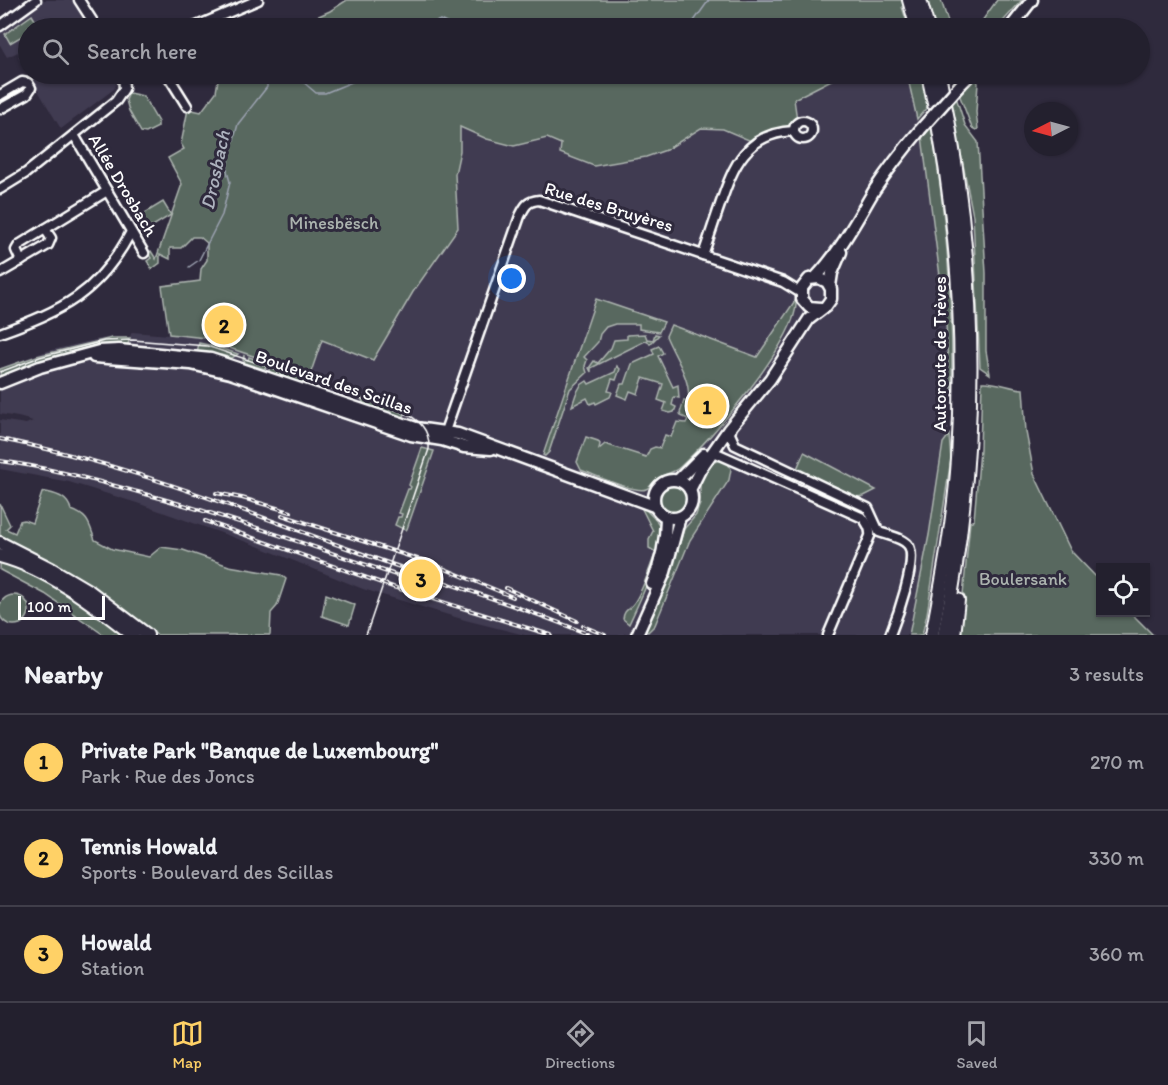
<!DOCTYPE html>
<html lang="en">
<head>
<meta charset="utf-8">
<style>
	body { margin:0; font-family:Itim,sans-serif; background:#2b2836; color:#f1f3f6 }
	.controls { position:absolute; right:18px; bottom:18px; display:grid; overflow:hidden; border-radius:0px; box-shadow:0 2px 4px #0004 }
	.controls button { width:54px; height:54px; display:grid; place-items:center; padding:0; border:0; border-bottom:2px solid #403e4a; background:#23202e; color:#f1f3f6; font:30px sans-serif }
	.compass { position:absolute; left:1024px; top:102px; width:54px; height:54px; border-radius:50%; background:#23202e; box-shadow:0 2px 4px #0004; rotate:264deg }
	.scale { position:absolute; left:18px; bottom:15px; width:87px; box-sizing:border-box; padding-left:6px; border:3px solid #fff; border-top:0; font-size:16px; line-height:21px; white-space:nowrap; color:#fff; -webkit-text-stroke:4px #2f2a3d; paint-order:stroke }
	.you { position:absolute; left:512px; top:279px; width:21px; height:21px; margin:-15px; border:4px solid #fff; border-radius:50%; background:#1a73e8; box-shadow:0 0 0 9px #1a73e833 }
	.badge { display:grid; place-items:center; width:39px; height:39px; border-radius:50%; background:#ffd166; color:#111; font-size:20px; font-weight:700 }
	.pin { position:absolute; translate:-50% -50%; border:3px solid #fff; box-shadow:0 2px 6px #0006 }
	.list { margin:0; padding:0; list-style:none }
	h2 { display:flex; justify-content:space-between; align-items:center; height:78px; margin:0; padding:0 24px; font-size:26px }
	h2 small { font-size:20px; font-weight:400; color:#a3a3aa }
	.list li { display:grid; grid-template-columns:39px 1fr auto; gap:18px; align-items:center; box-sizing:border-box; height:96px; padding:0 24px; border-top:2px solid #403e4a }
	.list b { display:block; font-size:22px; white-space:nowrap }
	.list p { margin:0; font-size:20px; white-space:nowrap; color:#a3a3aa }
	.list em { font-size:20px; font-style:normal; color:#a3a3aa }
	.icon { flex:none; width:33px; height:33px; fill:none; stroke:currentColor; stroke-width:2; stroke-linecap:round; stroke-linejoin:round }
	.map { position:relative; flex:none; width:1168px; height:635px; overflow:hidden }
	.search { position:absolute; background:#23202e; box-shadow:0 2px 4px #0004; left:18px; right:18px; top:18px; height:66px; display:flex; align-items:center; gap:15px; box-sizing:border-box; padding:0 21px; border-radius:33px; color:#a3a3aa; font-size:22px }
	.sheet { height:366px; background:#23202e }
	nav { display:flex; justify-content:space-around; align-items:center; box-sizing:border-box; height:84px; border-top:2px solid #403e4a; background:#23202e; font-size:16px; color:#a3a3aa }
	nav a { display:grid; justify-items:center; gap:3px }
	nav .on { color:#ffd166 }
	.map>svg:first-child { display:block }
	.built { fill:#413b51 }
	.green { fill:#58685f; stroke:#acb4af; stroke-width:1.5 }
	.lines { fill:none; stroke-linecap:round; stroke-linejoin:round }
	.stream { stroke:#9da3b2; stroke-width:1.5 }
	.minor-casing { stroke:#fff; stroke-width:13 }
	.major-casing { stroke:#fff; stroke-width:15 }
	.highway-casing { stroke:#fff; stroke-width:16 }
	.minor { stroke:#2f2a3d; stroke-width:8 }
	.major { stroke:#2f2a3d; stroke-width:10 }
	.highway { stroke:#2f2a3d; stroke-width:12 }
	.tram { stroke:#fff; stroke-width:1.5 }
	.rail-casing { stroke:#fff; stroke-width:4 }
	.rail { stroke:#2f2a3d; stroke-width:1.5; stroke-dasharray:4.5; stroke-linecap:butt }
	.major-bridge-casing { stroke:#fff; stroke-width:15; stroke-linecap:butt }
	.major-bridge { stroke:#2f2a3d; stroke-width:10 }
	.labels { text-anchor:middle; stroke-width:6; stroke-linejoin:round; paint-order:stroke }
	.street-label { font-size:18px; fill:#fff; stroke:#2f2a3d }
	.park-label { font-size:18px; fill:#acb4af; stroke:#2f2a3d }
	.water-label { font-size:20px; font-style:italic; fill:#adb2be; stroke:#2f2a3d }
</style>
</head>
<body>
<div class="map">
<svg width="1168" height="635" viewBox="0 0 1168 635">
	<rect width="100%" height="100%" fill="#2f2a3d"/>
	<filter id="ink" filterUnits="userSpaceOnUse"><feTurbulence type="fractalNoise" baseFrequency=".0167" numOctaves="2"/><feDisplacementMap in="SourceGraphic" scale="12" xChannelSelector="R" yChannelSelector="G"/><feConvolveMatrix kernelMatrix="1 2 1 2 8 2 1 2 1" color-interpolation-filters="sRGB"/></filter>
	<g filter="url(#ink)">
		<g class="built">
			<path d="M44,0H72L89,28H28V74H116L117,75L116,85L114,89L61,129L18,57L19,56L18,52L7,57L0,45V32Z"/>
			<path d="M843,74H907L922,136L946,323L949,435L943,443L929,535L916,608L909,635H631L625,633L624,635H525L465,620L363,589L255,545L137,503L69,482L0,469V420L26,424L33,421L18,417L0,414V368L47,351L95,340L112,337L129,338L132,332L207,338L209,341L311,375L322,340L413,292L458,228L455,173L460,151V126L487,139L514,146L547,138L561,144L594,166L646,157L666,150L701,128L723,129L751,141L773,130L790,126L797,120L794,99Z"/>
		</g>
		<g class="green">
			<path d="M347,0H903L904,6L902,7L909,28H292L330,11Z"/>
			<path d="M926,0H941L950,28H934Z"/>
			<path d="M997,0H1022L997,28H977Z"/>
			<path d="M32,15L40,28H28V35L27,33L10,43L5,34Z"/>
			<path d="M219,74H843L794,99L797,120C786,130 765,133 751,141L723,129L701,128L666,150L646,157L594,166L560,153L561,144L547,138L514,146L487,139L460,127V151L455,174L458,228L413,292L373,360L322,340L311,372L312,376L209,341L206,338L169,334L162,286L200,281L201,269L207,260V243L200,237H192L181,248H170V259L160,254V263L152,269L147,261L151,258L148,253L151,251L156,259L182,184L168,158L184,149L181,144L188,109L201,112L216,92Z"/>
			<path d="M907,74H922L929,105L917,119Z"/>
			<path d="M976,78L978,83L976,112L978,129L976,130L972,128L959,94L971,79Z"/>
			<path d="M129,93L143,96L158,122V127L146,133L141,132L129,111L126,100Z"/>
			<path d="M956,97L965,125L978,142L986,273V351L990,374L980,367L973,216L951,102Z"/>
			<path d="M931,125C946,212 953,300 952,388L949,387L946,323L922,136Z"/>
			<path d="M163,202L171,215L143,232L135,219Z"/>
			<path d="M596,299L664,322L659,332L639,329V324H615L606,327L600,334L598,342L584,357L587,360L585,366L587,373L570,389L549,452L545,456L543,455Z"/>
			<path d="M796,299C801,337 709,441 680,467C673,474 663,473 656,480C652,483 651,487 646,489C636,494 593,474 581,470L577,462L586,437L598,441L600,444L599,449L605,444L646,457L650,449L655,447L660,448L665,435L671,437L677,422L686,423L688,419L681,416L680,413L684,400L688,401C692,380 674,356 666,336L671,325L757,357Z"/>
			<path d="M645,334L647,339L653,340L655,334L659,335L650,344L647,340L591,368V372L589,368L594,361L598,363L611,348L614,340L627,339V335Z"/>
			<path d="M112,338H130L127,347L33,364L0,377V369L37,356Z"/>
			<path d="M199,343L214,346L238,354L232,358L221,355L197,353Z"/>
			<path d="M659,346L663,353L658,356L673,387L678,385L679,398L674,397L672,405L676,407L674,412L670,413L663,411L666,403L658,400L663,384L643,378L638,394L630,391L627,399L617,395L621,384H625L632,364L654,354L652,349Z"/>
			<path d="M244,355V359L248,360L249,357L309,379V381L306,384L267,373L265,371H269L270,368L266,367L265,369L246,363L243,360Z"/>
			<path d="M617,366L620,369L616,380L612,379L608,391L612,392L610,397L596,404L595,402L590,404L587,398L572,406L576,394L581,385L587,381L589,384L615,372Z"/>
			<path d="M982,382C996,381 1009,388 1023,389L1026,432L1034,474L1071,551L1100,581V612L1131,613L1153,635H962L960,626L970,522L974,520L980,450Z"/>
			<path d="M360,396L405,412L403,421L364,404Z"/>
			<path d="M949,435L951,459L927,614L922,635H909L929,535L943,443Z"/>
			<path d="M422,448L434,451L407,529L405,530L395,525L398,517H401L402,514L399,513L408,489H410L411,487L409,485Z"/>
			<path d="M804,452L876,490L864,496L855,497L797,469Z"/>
			<path d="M722,460L727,462L731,469L729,480L690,540L655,625L648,632L644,631L670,575L684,529L696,515L698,509L700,504V478L714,462Z"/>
			<circle cx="673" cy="499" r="13"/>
			<path d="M46,492C58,495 68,497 71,510C89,516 89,524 95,540L112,549L149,557L161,547L183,550L229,566L281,575L286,579L277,606L271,613L270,635H157L116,605L0,541V504L10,525L6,529L15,533L20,521L24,520L32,523L42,493Z"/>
			<path d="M645,508C649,514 657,520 660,526C669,543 637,606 629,624L623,619C624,609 629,610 634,603C644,589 649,568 656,552L649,548V539L653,531L642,509Z"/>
			<path d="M0,561C43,579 88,604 123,635H104L45,594L0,570Z"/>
			<path d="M326,594L355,605L349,625L322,616Z"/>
			<circle cx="14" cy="610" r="15"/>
		</g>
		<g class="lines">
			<g class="stream">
				<path d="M747,0H783"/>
				<path d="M432,28L434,23L440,20L457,28"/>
				<path d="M540,28C547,18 558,24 567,28"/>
				<path d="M689,28L709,0"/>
				<path d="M189,267L199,260L222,215L230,182L227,171L228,161L238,124L267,87V81L272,76L282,75L302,81L316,93H325L364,77L367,74"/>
			</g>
			<g class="minor-casing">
				<g id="minor">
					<path d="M79,0L97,28"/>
					<path d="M0,26L36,0"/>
					<path d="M192,28L258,0"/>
					<path d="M167,74L187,106"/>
					<path d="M0,95L22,82L28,83L31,88L27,94L0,109"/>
					<circle cx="803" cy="130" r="9"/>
					<path d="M74,135L144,253"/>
					<path d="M0,189L26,173L116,101L124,89L123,74"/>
					<path d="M703,255C709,238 714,222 720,205C733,166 746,133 794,131"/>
					<path d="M21,261L16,250L19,245L107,191"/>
					<path d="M0,273L48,245L51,238L45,229"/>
					<path d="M0,333C63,310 98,294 131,232"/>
					<path d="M732,425L730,434L735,445L868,508L879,532C887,535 903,538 908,545C919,558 896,620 890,635"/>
					<path d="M443,437L520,216C525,206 527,201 539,200L783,282L801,293"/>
					<path d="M714,452L863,518C868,524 871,529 870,536L828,635"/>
				</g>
			</g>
			<g class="major-casing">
				<g id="major">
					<path d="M1010,28L1032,0"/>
					<path d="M961,84L971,74"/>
					<path d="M815,278C840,252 857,219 875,189C889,168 904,149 920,130"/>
					<path d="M830,286L832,273L841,252"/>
					<path d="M94,357L191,364L230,373L411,435L442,440L464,447L491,449"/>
					<path d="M0,383L40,367L99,351L119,350L211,359L416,428L458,434L654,506"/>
					<circle cx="673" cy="499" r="19"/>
					<path d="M678,480L704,454"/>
					<path d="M690,490L700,470L728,430L770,379L809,319L826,306L831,299V289L827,282L819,278L809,279L802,288V299L809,307L821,308"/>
					<path d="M652,584C662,561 666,542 666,518"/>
					<path d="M637,635L665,572L680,517"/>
				</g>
			</g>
			<g class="highway-casing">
				<g id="highway">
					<path d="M909,0L917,28"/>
					<path d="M920,0L928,28"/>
					<path d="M928,74C956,201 966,329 958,459C954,518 943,577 932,635"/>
					<path d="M939,74C979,260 981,448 944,635"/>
					<path d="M0,543L51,569L90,592L147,635"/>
					<path d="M0,556C49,569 94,604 133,635"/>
					<path d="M954,635L958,600"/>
				</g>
			</g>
			<use href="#minor" class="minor"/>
			<use href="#major" class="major"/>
			<use href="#highway" class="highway"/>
			<path class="tram" d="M0,372L40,357L104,341L133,340L207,346L402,412C420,419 430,430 429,449L366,635"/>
			<g class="rail-casing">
				<g id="rail">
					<path d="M0,439C122,462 238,509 355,551C433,580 513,603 590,635"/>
					<path d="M0,461C47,467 93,480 138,492C238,519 336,555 434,588"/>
					<path d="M216,493L242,498L291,512"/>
					<path d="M282,515L433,564L513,597"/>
					<path d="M205,521L393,587L551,635"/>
					<path d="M506,588L577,621"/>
					<path d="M583,626L605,635"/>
				</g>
			</g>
			<use href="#rail" class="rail"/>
			<g class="major-bridge-casing">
				<path id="major-bridge" d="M920,130L961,84"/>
			</g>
			<use href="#major-bridge" class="major-bridge"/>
		</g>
	</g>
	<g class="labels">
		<g class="street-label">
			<text transform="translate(123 185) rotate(59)" y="6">Allée Drosbach</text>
			<text transform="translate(609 207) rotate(17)" y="6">Rue des Bruyères</text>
			<text transform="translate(940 354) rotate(-90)" y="6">Autoroute de Trèves</text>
			<text transform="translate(334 382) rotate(19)" y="6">Boulevard des Scillas</text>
		</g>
		<g class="park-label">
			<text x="334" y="229">Minesbësch</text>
			<text x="1023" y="585">Boulersank</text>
		</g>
		<g class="water-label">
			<text transform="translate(215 170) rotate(-78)" y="7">Drosbach</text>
		</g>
	</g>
</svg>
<div class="controls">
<button><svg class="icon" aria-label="locate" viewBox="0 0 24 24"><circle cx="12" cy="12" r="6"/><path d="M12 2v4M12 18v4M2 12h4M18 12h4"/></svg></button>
</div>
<svg class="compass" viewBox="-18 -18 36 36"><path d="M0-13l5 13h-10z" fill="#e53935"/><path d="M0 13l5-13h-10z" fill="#a3a3aa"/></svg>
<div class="scale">100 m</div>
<div class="you"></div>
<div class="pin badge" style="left:707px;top:406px">1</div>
<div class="pin badge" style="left:224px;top:325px">2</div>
<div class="pin badge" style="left:421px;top:579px">3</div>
<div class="search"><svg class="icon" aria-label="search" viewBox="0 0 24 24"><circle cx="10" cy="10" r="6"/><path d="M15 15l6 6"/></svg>Search here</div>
</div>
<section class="sheet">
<h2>Nearby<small>3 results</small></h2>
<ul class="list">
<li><span class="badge">1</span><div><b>Private Park &quot;Banque de Luxembourg&quot;</b><p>Park · Rue des Joncs</p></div><em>270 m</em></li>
<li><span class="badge">2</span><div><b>Tennis Howald</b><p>Sports · Boulevard des Scillas</p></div><em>330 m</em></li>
<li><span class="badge">3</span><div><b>Howald</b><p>Station</p></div><em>360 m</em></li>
</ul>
</section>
<nav>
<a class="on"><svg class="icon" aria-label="map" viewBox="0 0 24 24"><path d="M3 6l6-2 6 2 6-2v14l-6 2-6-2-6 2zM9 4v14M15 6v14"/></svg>Map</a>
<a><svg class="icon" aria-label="directions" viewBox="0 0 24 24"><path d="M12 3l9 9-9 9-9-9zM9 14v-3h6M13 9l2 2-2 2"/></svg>Directions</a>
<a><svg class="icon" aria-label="saved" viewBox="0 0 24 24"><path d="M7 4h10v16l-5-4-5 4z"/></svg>Saved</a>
</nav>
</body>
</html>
